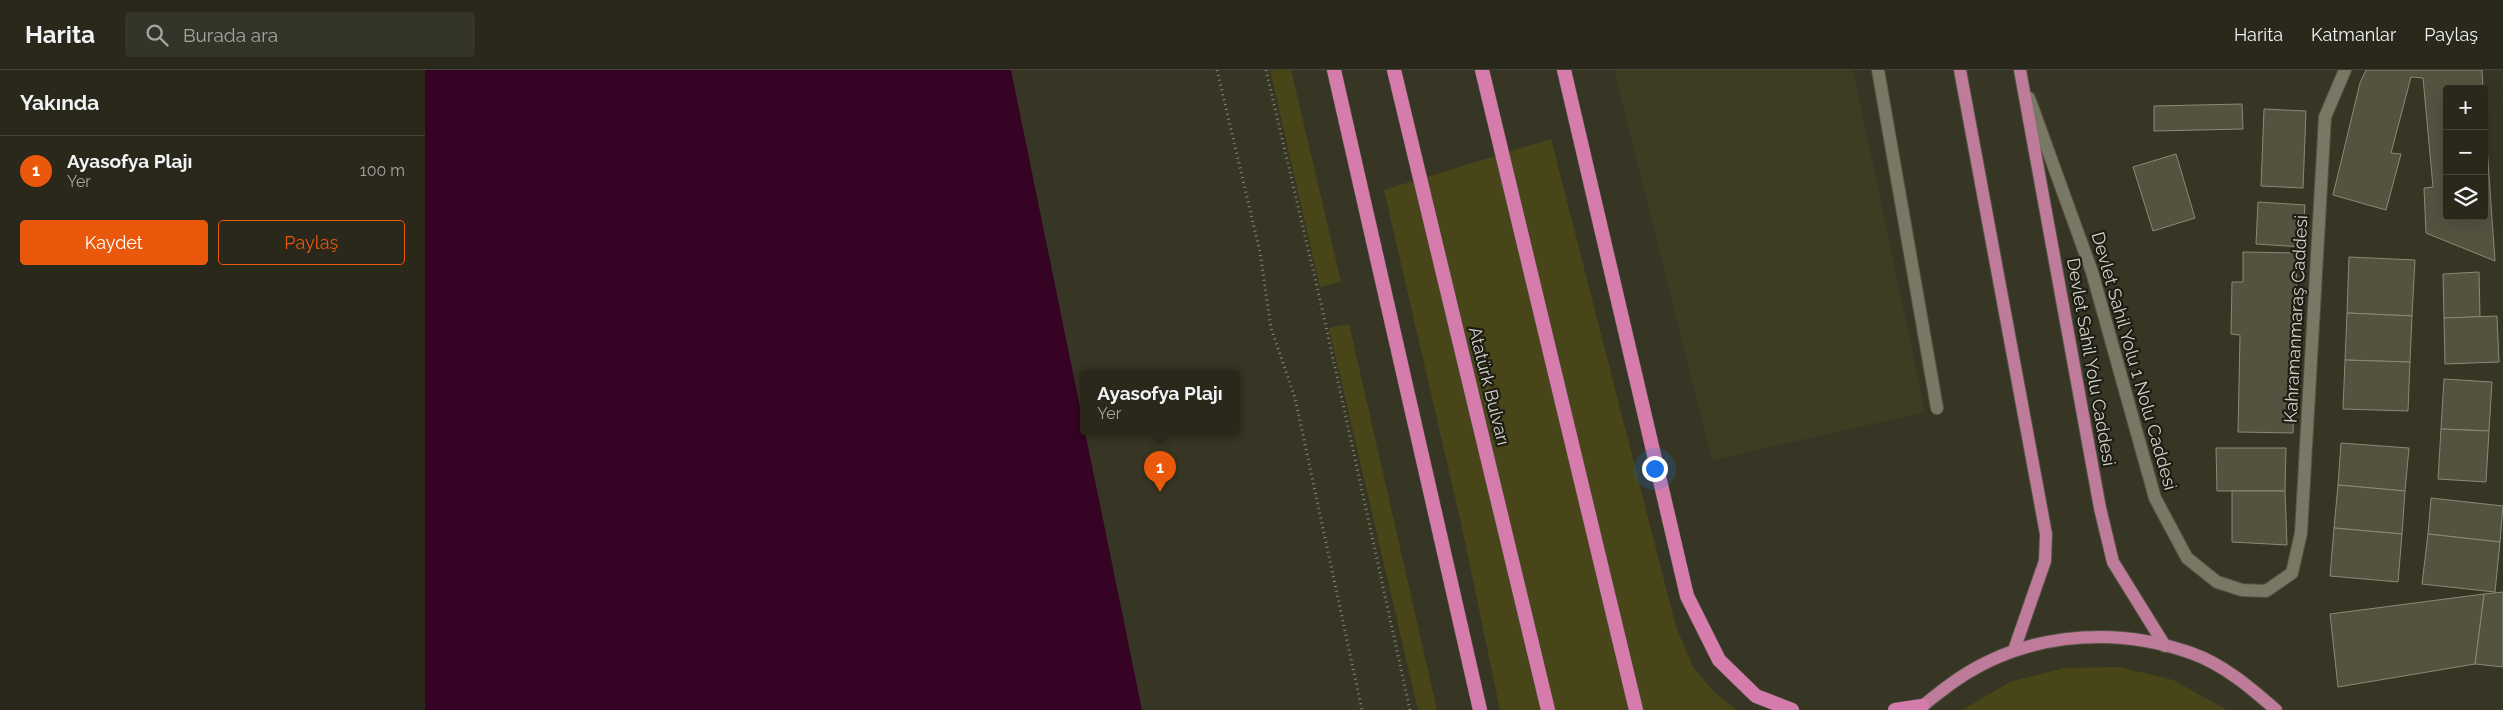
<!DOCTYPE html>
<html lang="tr">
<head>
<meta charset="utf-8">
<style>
	body { margin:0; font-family:Raleway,sans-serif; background:#353428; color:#f1f3f6 }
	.controls { position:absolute; right:15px; top:15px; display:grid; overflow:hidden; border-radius:5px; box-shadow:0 5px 20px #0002 }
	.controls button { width:45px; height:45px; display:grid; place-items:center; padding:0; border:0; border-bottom:1px solid #45443a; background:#29281b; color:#f1f3f6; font:25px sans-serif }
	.you { position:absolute; left:1229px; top:398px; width:18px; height:18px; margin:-12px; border:4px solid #fff; border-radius:50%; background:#1a73e8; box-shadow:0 0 0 8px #1a73e833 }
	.badge { display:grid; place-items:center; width:32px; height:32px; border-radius:50%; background:#ea580c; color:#fff; font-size:16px; font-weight:700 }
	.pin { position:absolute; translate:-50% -41px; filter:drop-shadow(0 1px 2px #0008) }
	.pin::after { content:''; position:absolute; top:26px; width:18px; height:15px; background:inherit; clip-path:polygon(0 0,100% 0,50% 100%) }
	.popup { position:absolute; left:655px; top:300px; width:160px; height:65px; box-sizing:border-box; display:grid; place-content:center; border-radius:5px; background:#29281b; filter:drop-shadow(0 1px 4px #0005); font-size:16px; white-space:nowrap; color:#a5a6a3 }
	.popup b { font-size:19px; color:#f1f3f6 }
	.popup::after { content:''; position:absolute; left:50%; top:100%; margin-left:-10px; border:10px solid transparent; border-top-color:#29281b }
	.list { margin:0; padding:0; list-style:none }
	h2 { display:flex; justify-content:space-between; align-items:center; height:65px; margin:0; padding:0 20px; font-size:21px }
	h2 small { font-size:16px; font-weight:400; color:#a5a6a3 }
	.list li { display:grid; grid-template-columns:32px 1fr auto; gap:15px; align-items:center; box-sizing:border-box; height:70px; padding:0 20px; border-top:1px solid #45443a }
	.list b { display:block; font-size:19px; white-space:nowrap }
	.list p { margin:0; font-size:16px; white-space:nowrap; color:#a5a6a3 }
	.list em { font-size:16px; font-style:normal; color:#a5a6a3 }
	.actions { display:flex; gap:10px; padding:15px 20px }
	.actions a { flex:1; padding:11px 0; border:1px solid #ea580c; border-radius:5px; text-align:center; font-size:18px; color:#ea580c }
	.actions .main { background:#ea580c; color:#fff }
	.icon { flex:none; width:28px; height:28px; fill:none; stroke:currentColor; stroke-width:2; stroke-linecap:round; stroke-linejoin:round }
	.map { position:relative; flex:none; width:2078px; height:640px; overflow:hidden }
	header { display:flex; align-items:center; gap:30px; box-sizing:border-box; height:70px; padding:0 25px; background:#29281b; border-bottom:1px solid #45443a }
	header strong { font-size:24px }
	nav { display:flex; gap:28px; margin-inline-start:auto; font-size:18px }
	.search { width:350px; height:45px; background:#353428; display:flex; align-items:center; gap:12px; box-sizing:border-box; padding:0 18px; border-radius:5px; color:#a5a6a3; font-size:19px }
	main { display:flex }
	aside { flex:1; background:#29281b }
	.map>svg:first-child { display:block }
	.built { fill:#3e3d24 }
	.green { fill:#484619 }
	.water { fill:#360325 }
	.building { fill:#545340; stroke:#8a8a75 }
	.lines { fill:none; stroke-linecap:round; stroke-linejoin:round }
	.service-casing { stroke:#545344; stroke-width:14 }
	.tertiary-casing { stroke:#545344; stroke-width:14 }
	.primary-casing { stroke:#545344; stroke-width:14 }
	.trunk-casing { stroke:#545344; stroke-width:15 }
	.path { stroke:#88887a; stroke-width:3; stroke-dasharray:1 4; stroke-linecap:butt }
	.service { stroke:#787864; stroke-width:12 }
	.tertiary { stroke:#787864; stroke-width:12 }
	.primary { stroke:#be7b9a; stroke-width:12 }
	.trunk { stroke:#d67cac; stroke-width:14 }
	.labels { text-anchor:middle; stroke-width:4.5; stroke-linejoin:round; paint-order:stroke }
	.street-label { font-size:18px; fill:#d2d2c7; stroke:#1d1d15 }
</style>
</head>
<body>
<header>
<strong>Harita</strong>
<div class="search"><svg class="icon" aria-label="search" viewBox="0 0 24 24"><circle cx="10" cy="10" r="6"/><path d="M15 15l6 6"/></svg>Burada ara</div>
<nav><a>Harita</a><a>Katmanlar</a><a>Paylaş</a></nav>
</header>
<main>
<aside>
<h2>Yakında<small></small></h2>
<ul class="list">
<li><span class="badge">1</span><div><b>Ayasofya Plajı</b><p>Yer</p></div><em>100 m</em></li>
</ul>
<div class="actions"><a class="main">Kaydet</a><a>Paylaş</a></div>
</aside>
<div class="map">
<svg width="2078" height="640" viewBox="0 0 2078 640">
	<rect width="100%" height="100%" fill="#373624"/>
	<path class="built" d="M1189,0H1428L1500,342L1287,390Z"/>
	<g class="green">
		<path d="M845,0H866L916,212L895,217Z"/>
		<path d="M1126,69L1251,557L1268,597L1289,622L1312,640H1075L1038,462L959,120Z"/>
		<path d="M924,254L1012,640H993L904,258Z"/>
		<path d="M1694,597L1748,610L1802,640H1537L1585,612L1639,598Z"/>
	</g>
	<path class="water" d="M0,0H586L717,640H0Z"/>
	<g class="building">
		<path d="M1941,0H2057L2058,19H2022V146H2059V34L2070,191L2001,163L1999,118L2008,117L1998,8L1986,7L1966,83L1976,84L1961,140L1908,125L1935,13Z"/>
		<path d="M1817,34L1818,59L1729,61V36Z"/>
		<path d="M1839,39L1881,41L1878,118L1836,116Z"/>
		<path d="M1751,84L1770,148L1728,161L1708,97Z"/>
		<path d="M1833,132L1880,135L1877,177L1831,174Z"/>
		<path d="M1818,182L1872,183L1868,363L1813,362L1815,265L1806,264L1807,212H1818Z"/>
		<path d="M1924,187L1990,190L1987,246L1922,243Z"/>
		<path d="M2054,202L2055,247L2019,248L2018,204Z"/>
		<path d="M1922,243L1987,246L1985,292L1920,290Z"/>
		<path d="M2072,246L2074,292L2020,294L2019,248Z"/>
		<path d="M1920,290L1985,292L1983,341L1918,339Z"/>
		<path d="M2019,309L2067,312L2064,361L2016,359Z"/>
		<path d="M2016,359L2064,361L2061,412L2013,409Z"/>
		<path d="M1916,373L1984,378L1980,421L1913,415Z"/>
		<path d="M1791,378H1861L1860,421H1792Z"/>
		<path d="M1913,415L1980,421L1977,464L1909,458Z"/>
		<path d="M1807,421H1860L1862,475L1807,472Z"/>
		<path d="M2006,428L2078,436L2075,472L2003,464Z"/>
		<path d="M1909,458L1977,464L1973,512L1905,506Z"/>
		<path d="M2003,464L2075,472L2070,522L1997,514Z"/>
		<path d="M2078,522V597L2050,594L2059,524Z"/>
		<path d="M2059,524L2050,594L1913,617L1905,544Z"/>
	</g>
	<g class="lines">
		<g class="service-casing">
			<path id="service" d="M1453,0L1512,338"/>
		</g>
		<g class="tertiary-casing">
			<path id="tertiary" d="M1604,28L1667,202L1730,428L1762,488L1792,512L1817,520L1841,521L1867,503L1876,463L1900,47L1920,0"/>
		</g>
		<g class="primary-casing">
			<g id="primary">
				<path d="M1535,0L1621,464L1620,491L1589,580"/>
				<path d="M1595,0L1675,438L1688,492L1740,576"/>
				<path d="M1494,640C1502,631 1513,624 1523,616C1592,564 1685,554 1766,583C1798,594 1826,618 1851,640"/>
			</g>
		</g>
		<g class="trunk-casing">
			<g id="trunk">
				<path d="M909,0L1055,640"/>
				<path d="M969,0L1123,640"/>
				<path d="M1057,0L1211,640"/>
				<path d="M1139,0L1262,526L1294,590L1331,626L1367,640"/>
				<path d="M1470,640L1497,636"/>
			</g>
		</g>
		<g class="path">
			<path d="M792,0L835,182L846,258L870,328L937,640"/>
			<path d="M841,0L897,238L985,640"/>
		</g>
		<use href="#service" class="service"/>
		<use href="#tertiary" class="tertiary"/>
		<use href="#primary" class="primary"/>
		<use href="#trunk" class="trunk"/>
	</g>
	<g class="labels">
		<g class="street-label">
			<text transform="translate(1871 249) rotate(-87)" y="6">Kahramanmaraş Caddesi</text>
			<text transform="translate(1709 291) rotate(74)" y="6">Devlet Sahil Yolu 1 Nolu Caddesi</text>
			<text transform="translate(1666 292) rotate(80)" y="6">Devlet Sahil Yolu Caddesi</text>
			<text transform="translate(1064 316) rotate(76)" y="6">Atatürk Bulvarı</text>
		</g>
	</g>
</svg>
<div class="controls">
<button>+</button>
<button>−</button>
<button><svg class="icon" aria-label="layers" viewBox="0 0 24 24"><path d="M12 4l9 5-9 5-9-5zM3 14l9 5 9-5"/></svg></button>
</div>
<div class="you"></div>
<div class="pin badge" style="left:735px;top:422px">1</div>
<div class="popup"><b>Ayasofya Plajı</b>Yer</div>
</div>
</main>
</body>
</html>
